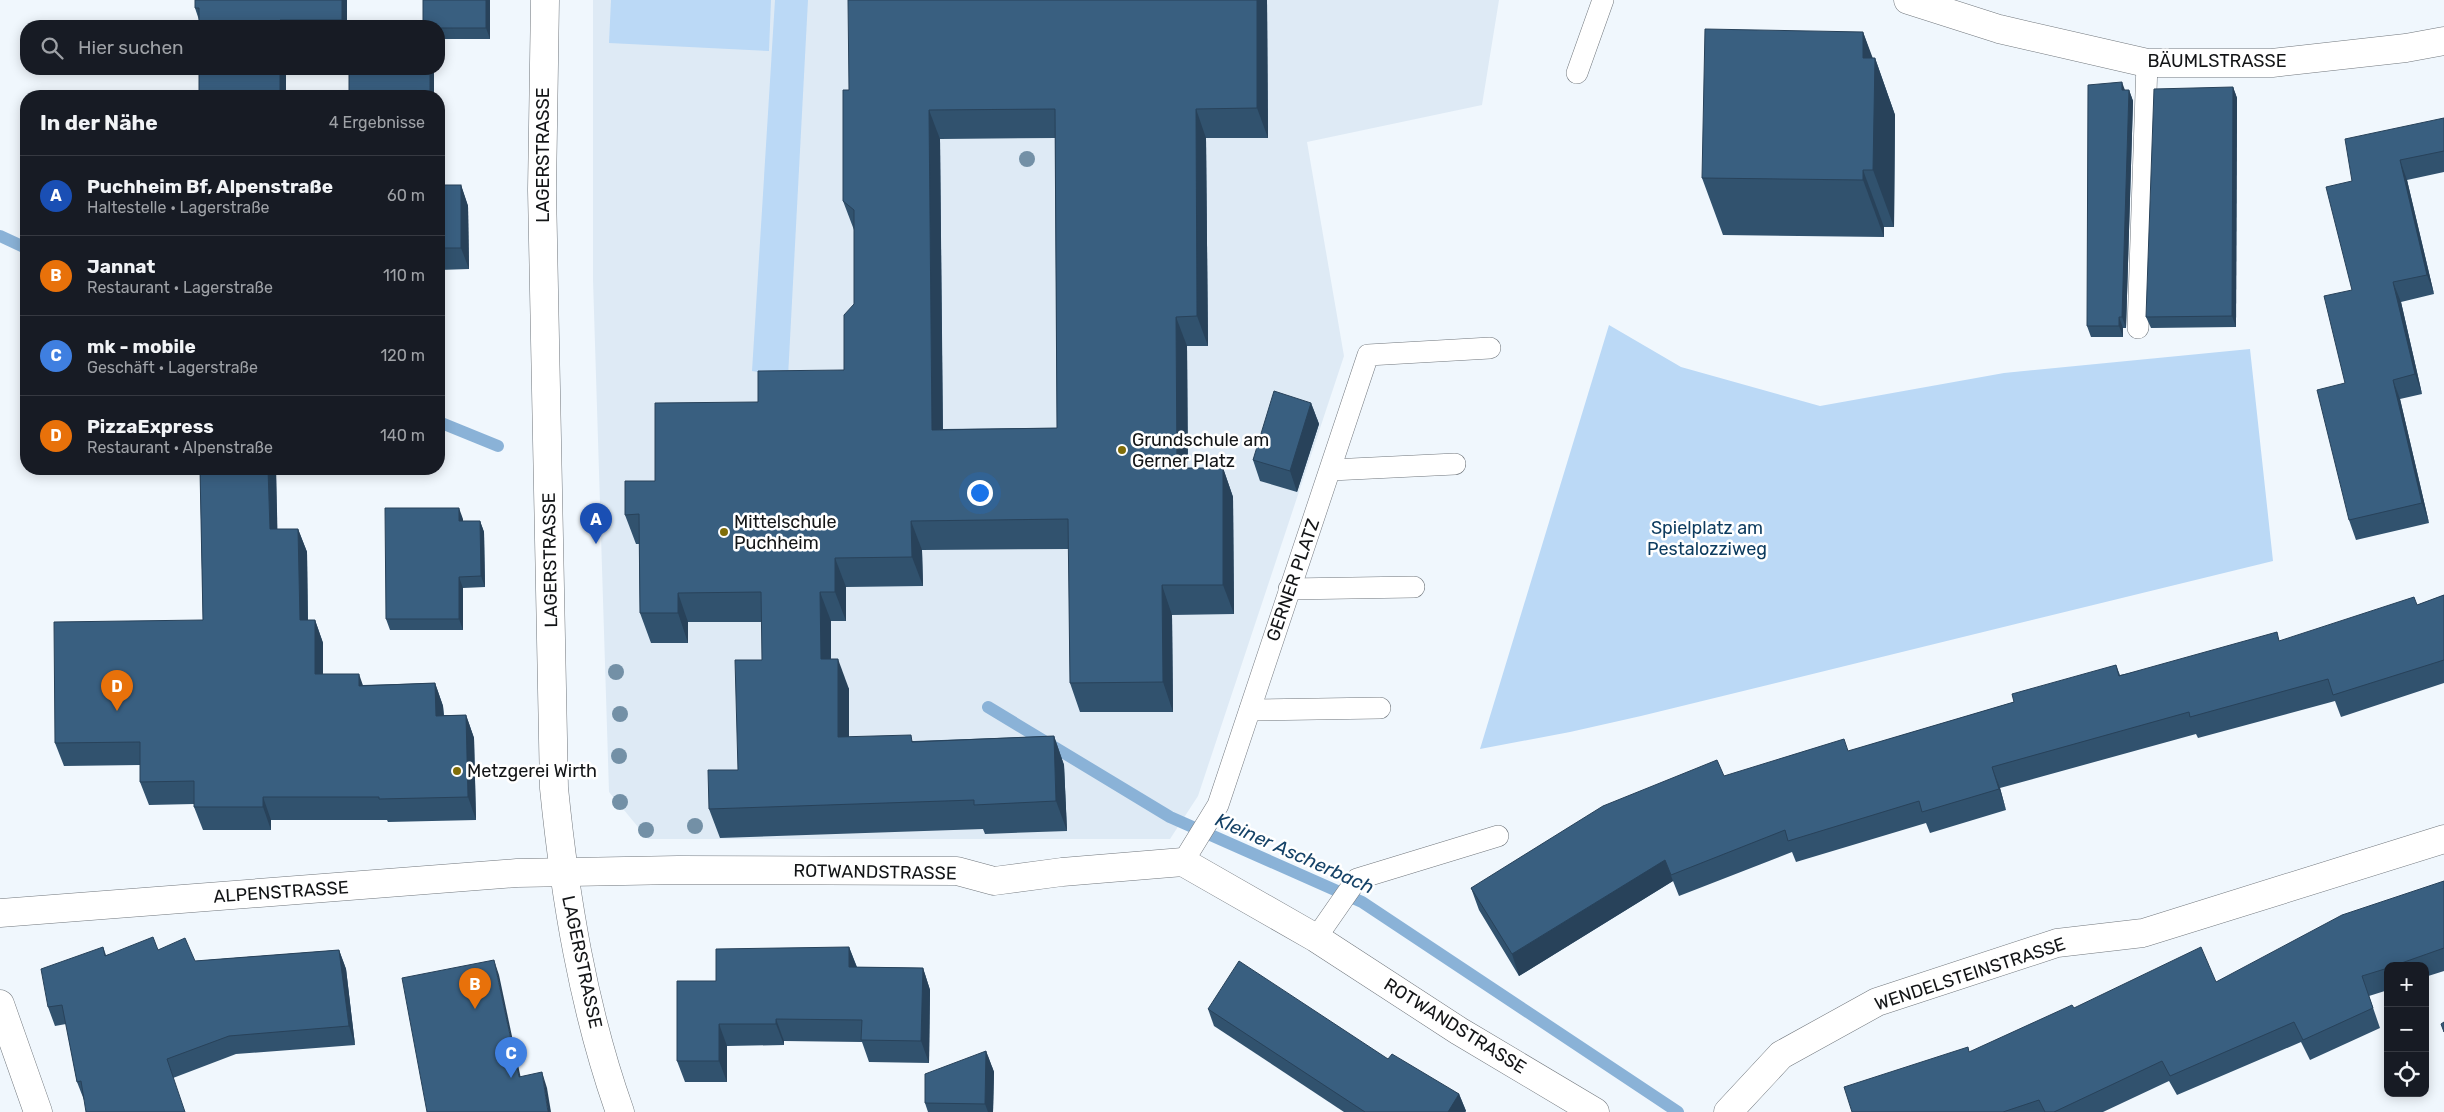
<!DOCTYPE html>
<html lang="de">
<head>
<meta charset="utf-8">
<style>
	body { margin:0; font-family:Rubik,sans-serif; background:#242831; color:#f1f3f6 }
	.controls { position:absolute; right:15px; bottom:15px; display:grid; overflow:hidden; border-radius:10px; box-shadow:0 2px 12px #0003 }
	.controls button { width:45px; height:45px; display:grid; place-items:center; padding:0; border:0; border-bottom:1px solid #363941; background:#171b24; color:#f1f3f6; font:25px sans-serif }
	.you { position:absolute; left:979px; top:492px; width:18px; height:18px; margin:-12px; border:4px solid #fff; border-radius:50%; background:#1a73e8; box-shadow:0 0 0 8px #1a73e833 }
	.badge { display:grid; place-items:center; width:32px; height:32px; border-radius:50%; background:#d93025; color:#fff; font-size:16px; font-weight:700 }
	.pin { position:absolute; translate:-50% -41px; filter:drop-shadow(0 1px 2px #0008) }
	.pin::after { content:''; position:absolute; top:26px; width:18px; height:15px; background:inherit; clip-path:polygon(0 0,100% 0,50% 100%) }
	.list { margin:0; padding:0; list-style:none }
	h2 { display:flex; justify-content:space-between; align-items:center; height:65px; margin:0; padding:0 20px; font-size:21px }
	h2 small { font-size:16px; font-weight:400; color:#9ea1a6 }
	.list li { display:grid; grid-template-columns:32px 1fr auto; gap:15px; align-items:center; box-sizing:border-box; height:80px; padding:0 20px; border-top:1px solid #363941 }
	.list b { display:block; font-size:19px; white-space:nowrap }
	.list p { margin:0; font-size:16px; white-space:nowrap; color:#9ea1a6 }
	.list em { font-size:16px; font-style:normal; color:#9ea1a6 }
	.icon { flex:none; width:28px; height:28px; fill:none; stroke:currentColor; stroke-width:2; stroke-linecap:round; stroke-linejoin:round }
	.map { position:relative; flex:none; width:2444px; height:1112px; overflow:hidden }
	.search { position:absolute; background:#171b24; box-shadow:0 2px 12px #0003; left:20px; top:20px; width:425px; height:55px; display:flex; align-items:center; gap:12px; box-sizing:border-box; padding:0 18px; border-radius:20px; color:#9ea1a6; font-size:19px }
	.panel { position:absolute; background:#171b24; box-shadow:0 2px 12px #0003; left:20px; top:90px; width:425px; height:385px; border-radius:20px }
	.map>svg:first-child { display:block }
	.built { fill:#deeaf5 }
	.green { fill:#bbd9f6 }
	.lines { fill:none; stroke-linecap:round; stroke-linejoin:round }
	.stream { stroke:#8ab2d7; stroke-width:12 }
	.service-casing { stroke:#71777d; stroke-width:22 }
	.minor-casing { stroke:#71777d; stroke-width:29 }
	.tertiary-casing { stroke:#71777d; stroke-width:29 }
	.service { stroke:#fff; stroke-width:21 }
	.minor { stroke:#fff; stroke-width:28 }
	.tertiary { stroke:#fff; stroke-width:28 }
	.tree { fill:#7390a6 }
	.wall { fill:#31526e; fill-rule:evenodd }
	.shaded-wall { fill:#28425a }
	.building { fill:#395f80; stroke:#28425a; fill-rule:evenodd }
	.poi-dot { fill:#806d09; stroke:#fff; stroke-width:2 }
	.labels { text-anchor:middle; stroke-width:5; stroke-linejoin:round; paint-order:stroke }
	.street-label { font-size:18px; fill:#131517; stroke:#fff }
	.poi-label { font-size:18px; fill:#131517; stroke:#fff; text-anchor:start }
	.park-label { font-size:18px; fill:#0c3b5f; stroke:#fff }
	.water-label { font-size:19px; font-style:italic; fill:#154267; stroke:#fff }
</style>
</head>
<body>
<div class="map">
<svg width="2444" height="1112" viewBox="0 0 2444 1112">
	<rect width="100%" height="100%" fill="#f0f7fd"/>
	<path class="built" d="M593,0H1499L1482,105L1307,142L1344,356L1198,796L1170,839H648L609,792L593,280Z"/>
	<g class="green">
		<path d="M611,0H771L769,51L609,43Z"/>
		<path d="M775,0H808L788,377L752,371Z"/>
		<path d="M1609,325L1681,367L1820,406L2004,373L2250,349L2273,561L1641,716L1570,732L1480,749Z"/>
	</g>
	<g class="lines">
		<g class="stream">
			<path d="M0,236L26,248"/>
			<path d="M439,422L498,446"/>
			<path d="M988,707L1170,817L1362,902L1678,1112"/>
		</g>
		<g class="service-casing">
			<g id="service">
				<path d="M1577,73L1603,0"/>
				<path d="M2138,328L2147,63"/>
				<path d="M1331,470L1455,464"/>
				<path d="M1289,589L1414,587"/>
				<path d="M1250,710L1380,708"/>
				<path d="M1183,862L1218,805L1368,355L1490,348"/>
				<path d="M1316,938L1357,879L1498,836"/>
			</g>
		</g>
		<g class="minor-casing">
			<g id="minor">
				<path d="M1908,0L1999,29L2147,63H2272L2406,48L2444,41"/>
				<path d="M0,913L517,873L678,870L957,871L994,881L1062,872L1183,862L1316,938L1459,1031L1595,1112"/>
				<path d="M0,1004L38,1112"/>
				<path d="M1728,1112L1781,1055L1877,1002L2057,943L2143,933L2444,839"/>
			</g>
		</g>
		<g class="tertiary-casing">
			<path id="tertiary" d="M545,0L542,190L554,788C565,897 583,1008 620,1112"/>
		</g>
		<use href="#service" class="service"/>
		<use href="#minor" class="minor"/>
		<use href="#tertiary" class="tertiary"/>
	</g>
	<g class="tree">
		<circle cx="1027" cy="159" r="8"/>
		<circle cx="616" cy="672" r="8"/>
		<circle cx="620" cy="714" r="8"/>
		<circle cx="619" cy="756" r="8"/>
		<circle cx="620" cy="802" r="8"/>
		<circle cx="695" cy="826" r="8"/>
		<circle cx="646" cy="830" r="8"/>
	</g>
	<g class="wall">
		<path d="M347,0V26H199V20L195,8Z"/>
		<path d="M490,0V39H439V26Z"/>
		<path d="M1267,0L1268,138H1206L1208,346H1187L1188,468H1223L1233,497L1234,614L1172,615L1173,712H1080L1070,683L1069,549L922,550L923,586L846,587V621H831V659L849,689V737L914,741L1054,736L1064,765L1067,831L985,834L983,829L720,838L709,809L738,770L762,660V622H688V643H651L640,613L639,544H636L625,515L655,481L758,402L844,370L854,304V230L843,201L849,90ZM1055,138L1057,428L943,429L940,139Z"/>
		<path d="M1863,32L1872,58H1875L1895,115L1894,227H1884V237L1723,235L1702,178Z"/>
		<path d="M2233,87L2237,98L2236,327L2151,328L2146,317Z"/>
		<path d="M2125,90H2129L2133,101L2126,328H2123V337H2091L2087,326Z"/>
		<path d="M2444,118V172L2407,180L2434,294L2401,302L2422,394L2400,399L2429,523L2356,540L2349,520L2345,383L2352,290V181Z"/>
		<path d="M439,185H461L468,206L469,269L439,270Z"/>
		<path d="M1311,403L1319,424L1297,492L1260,481L1253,460Z"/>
		<path d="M200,469H276L277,529H298L307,552L308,620H315L323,643V674L363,685L435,683L443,706L444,715H466L474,738L476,820L388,822L387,820H271V830H203L194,807V804L149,805L140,782V765L64,766L55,743L203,620Z"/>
		<path d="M463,519V521H480L484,532L485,587L463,588V630H390L386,619Z"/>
		<path d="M2444,595V683L2341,717L2335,701L2198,738L2196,734L2000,788L2006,810L1930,833L1926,823L1796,862L1792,852L1679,896L1673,881L1519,976L1479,910L1471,888L1724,776L1849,751L2014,702L2116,665L2120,675L2280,641L2417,605Z"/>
		<path d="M2444,881V971L2425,977V966H2388V990L2369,996L2380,1028L2310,1060L2301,1042L2177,1095L2169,1081L2103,1112H1852L1970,1052L2074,1008L2216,982Z"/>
		<path d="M103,947L106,955L158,950L195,961L339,950L346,969L355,1045L236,1054L173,1078L84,1100L77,1082L66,1024L55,1026L48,1007Z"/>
		<path d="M849,947L857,967L923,968L930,990L929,1063L869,1062L862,1042L784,1041V1045L727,1046V1082H685L677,1061L716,981Z"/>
		<path d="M1208,1009L1388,1059L1459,1094L1466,1111L1465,1112H1344L1214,1026Z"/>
		<path d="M986,1051L994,1072L993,1112H928L925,1103Z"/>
	</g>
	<g class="shaded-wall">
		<path d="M342,0H347V26H344L342,20Z"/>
		<path d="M486,0H490V39L486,28Z"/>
		<path d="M1257,0H1267L1268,138L1257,108Z"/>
		<path d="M1863,32L1875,64V58L1895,115L1894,227L1873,170L1863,58Z"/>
		<rect x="280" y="69" width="6" height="27"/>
		<path d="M430,69H433L434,71V96H430Z"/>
		<path d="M2122,82L2126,93L2122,90Z"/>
		<path d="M2233,87L2237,98L2236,327L2232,316Z"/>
		<path d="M2129,90L2133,101L2126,328L2122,317Z"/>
		<path d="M1196,109L1206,138L1208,346L1197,316Z"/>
		<path d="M929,110L940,139L943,459L932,430Z"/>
		<path d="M2400,160L2407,180L2434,294L2427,275Z"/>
		<path d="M1863,170L1884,227V237L1863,180Z"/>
		<path d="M461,185L468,206L469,269L461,248Z"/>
		<path d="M2393,282L2401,302L2422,394L2415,374Z"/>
		<path d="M1176,317L1187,346L1188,497L1177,468Z"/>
		<path d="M2119,317L2123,328V337L2119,326Z"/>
		<path d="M2393,380L2400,399L2429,523L2422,503Z"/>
		<path d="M1311,403L1319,424L1297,492L1290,471Z"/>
		<path d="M1223,468L1233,497L1234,614L1223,585Z"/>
		<path d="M268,469H276L278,553L270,529Z"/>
		<path d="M459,508L463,519V532L459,521Z"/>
		<path d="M480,521L484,532L485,587L481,576Z"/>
		<path d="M911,521L922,550L923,586L912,557Z"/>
		<path d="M298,529L307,552L308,643L300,620Z"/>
		<path d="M835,558L846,587V621L835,592Z"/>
		<path d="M459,577L463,588V630L459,619Z"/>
		<path d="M1162,585L1172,615L1173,712L1163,682Z"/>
		<path d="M820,592L831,621V689L821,659Z"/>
		<path d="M678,593L688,622V643L678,613Z"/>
		<path d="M315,620L323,643V697L315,674Z"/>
		<path d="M838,659L849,689V767L838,737Z"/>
		<path d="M359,674L367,697L359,686Z"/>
		<path d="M435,683L443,706L445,739L436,716Z"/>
		<path d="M466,715L474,738L476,820L468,797Z"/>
		<path d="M1054,736L1064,765L1067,831L1056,801Z"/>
		<path d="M1992,767L2000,788L2006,810L1999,789Z"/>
		<path d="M263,797L271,820V830L263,807Z"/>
		<path d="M1665,860L1673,881L1519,976L1512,954Z"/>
		<path d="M849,947L857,968L849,967Z"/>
		<path d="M339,950L346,969L355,1045L349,1026Z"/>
		<path d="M494,960L499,975L524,1093L519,1077Z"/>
		<path d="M923,968L930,990L929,1063L921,1041Z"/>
		<path d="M776,1019L784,1041V1045L776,1024Z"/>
		<path d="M719,1024L727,1046V1082L719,1061Z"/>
		<path d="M986,1051L994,1072L993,1112H988L985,1104Z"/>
		<path d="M542,1072L547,1088L551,1112H548Z"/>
		<path d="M1459,1094L1466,1111L1465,1112H1448Z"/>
	</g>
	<g class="building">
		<path d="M195,0H342V20H280V26H199V8H195Z"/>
		<path d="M423,0H486V28H439V26H423Z"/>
		<path d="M848,0H1257V108L1196,109L1197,316L1176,317L1177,468H1223V585H1162L1163,682L1070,683L1068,519L911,521L912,557L835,558V592H820L821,659H838V737L911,735L912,742L1054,736L1056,801L974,805V800L709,809L708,770H738L735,660H762L761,592L678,593V613H640L639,514L625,515V481H655V403L758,402V371L844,370V315L854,304V210L843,201V90H849ZM1055,109L1057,428L932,430L929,110Z"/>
		<path d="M1705,29L1863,32V58H1875L1873,170H1863V180L1702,178Z"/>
		<rect x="199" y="69" width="81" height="27"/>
		<rect x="349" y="69" width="81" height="27"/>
		<path d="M2122,82V90H2129L2122,317H2119V326H2087L2088,85Z"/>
		<path d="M2233,87L2232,316L2146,317L2154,89Z"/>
		<path d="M2444,118V151L2400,160L2427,275L2393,282L2415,374L2393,380L2422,503L2349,520L2317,390L2345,383L2324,296L2352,290L2326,187L2352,181L2345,139Z"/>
		<rect x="439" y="185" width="22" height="63"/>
		<path d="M1274,391L1311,403L1290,471L1253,460Z"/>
		<path d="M200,469H268L270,529H298L300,620H315V674H359V686L435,683L436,716L466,715L468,797L379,799V797H263V807H194V781L140,782V742L55,743L54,622L203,620Z"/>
		<path d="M385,508H459V521H480L481,576L459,577V619H386Z"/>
		<path d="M2444,595V660L2333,695L2328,679L2190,717L2189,712L1992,767L1999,789L1922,812L1919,801L1788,841L1785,830L1671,875L1665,860L1512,954L1471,888L1603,806L1717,760L1724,776L1844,739L1848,751L2014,702L2012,694L2116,665L2119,676L2277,632L2279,641L2414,597L2417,605Z"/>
		<path d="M2444,881V948L2393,966H2388V968L2362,976L2373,1008L2303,1040L2294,1022L2170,1076L2162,1061L2054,1112H2045L2039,1100L2003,1112H1852L1844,1087L1968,1047L1969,1052L2072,1005L2074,1008L2201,947L2216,982L2342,915Z"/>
		<path d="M153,937L158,950L185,938L195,961L339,950L349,1026L229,1036L167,1059L185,1112H86L81,1081L77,1082L62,1005L48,1007L41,969L103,947L105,956Z"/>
		<path d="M849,947V967L923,968L921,1041L861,1040L862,1020L776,1019V1024H719V1061H677V981H716V949Z"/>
		<path d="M494,960L519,1077L542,1072L548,1112H427L402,978Z"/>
		<path d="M1239,961L1388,1059L1392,1054L1459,1094L1448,1112H1365L1208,1009Z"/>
		<path d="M2444,1022V1032L2441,1024Z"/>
		<path d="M986,1051L985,1104L925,1103V1074Z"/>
	</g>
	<g class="poi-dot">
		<circle cx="1122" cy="450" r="5"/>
		<circle cx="724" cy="532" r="5"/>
		<circle cx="457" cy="771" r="5"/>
	</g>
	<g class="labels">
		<g class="street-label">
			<text x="2217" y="67">BÄUMLSTRASSE</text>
			<text transform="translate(543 155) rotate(-90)" y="6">LAGERSTRASSE</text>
			<text transform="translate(550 560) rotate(-91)" y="6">LAGERSTRASSE</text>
			<text transform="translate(1293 580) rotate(-71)" y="6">GERNER PLATZ</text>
			<text transform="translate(875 872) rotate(1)" y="6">ROTWANDSTRASSE</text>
			<text transform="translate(281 892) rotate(-4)" y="6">ALPENSTRASSE</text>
			<text transform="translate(582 962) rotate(78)" y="6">LAGERSTRASSE</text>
			<text transform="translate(1970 974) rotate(-18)" y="6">WENDELSTEINSTRASSE</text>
			<text transform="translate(1455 1026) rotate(32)" y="6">ROTWANDSTRASSE</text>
		</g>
		<g class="poi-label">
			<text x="1132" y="446">Grundschule am<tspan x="1132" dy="21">Gerner Platz</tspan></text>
			<text x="734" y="528">Mittelschule<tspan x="734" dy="21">Puchheim</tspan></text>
			<text x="467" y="777">Metzgerei Wirth</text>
		</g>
		<g class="park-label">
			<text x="1707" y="534">Spielplatz am<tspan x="1707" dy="21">Pestalozziweg</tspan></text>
		</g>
		<g class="water-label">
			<text transform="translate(1295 853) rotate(24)" y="7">Kleiner Ascherbach</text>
		</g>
	</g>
</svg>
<div class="controls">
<button>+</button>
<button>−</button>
<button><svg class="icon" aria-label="locate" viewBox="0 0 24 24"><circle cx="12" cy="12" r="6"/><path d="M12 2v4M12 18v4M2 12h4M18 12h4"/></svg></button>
</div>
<div class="you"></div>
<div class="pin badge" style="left:596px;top:544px;background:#1a4fb4">A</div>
<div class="pin badge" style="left:475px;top:1009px;background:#e8710a">B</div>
<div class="pin badge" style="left:511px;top:1078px;background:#3f7fe0">C</div>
<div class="pin badge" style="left:117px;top:711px;background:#e8710a">D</div>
<div class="search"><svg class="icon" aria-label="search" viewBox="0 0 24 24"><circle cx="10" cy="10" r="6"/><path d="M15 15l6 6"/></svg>Hier suchen</div>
<section class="panel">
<h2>In der Nähe<small>4 Ergebnisse</small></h2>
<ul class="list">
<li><span class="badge" style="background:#1a4fb4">A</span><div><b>Puchheim Bf, Alpenstraße</b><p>Haltestelle · Lagerstraße</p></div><em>60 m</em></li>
<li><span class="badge" style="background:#e8710a">B</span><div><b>Jannat</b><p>Restaurant · Lagerstraße</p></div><em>110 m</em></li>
<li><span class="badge" style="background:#3f7fe0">C</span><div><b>mk - mobile</b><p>Geschäft · Lagerstraße</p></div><em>120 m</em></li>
<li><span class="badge" style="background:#e8710a">D</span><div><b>PizzaExpress</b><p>Restaurant · Alpenstraße</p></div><em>140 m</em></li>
</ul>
</section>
</div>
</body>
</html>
